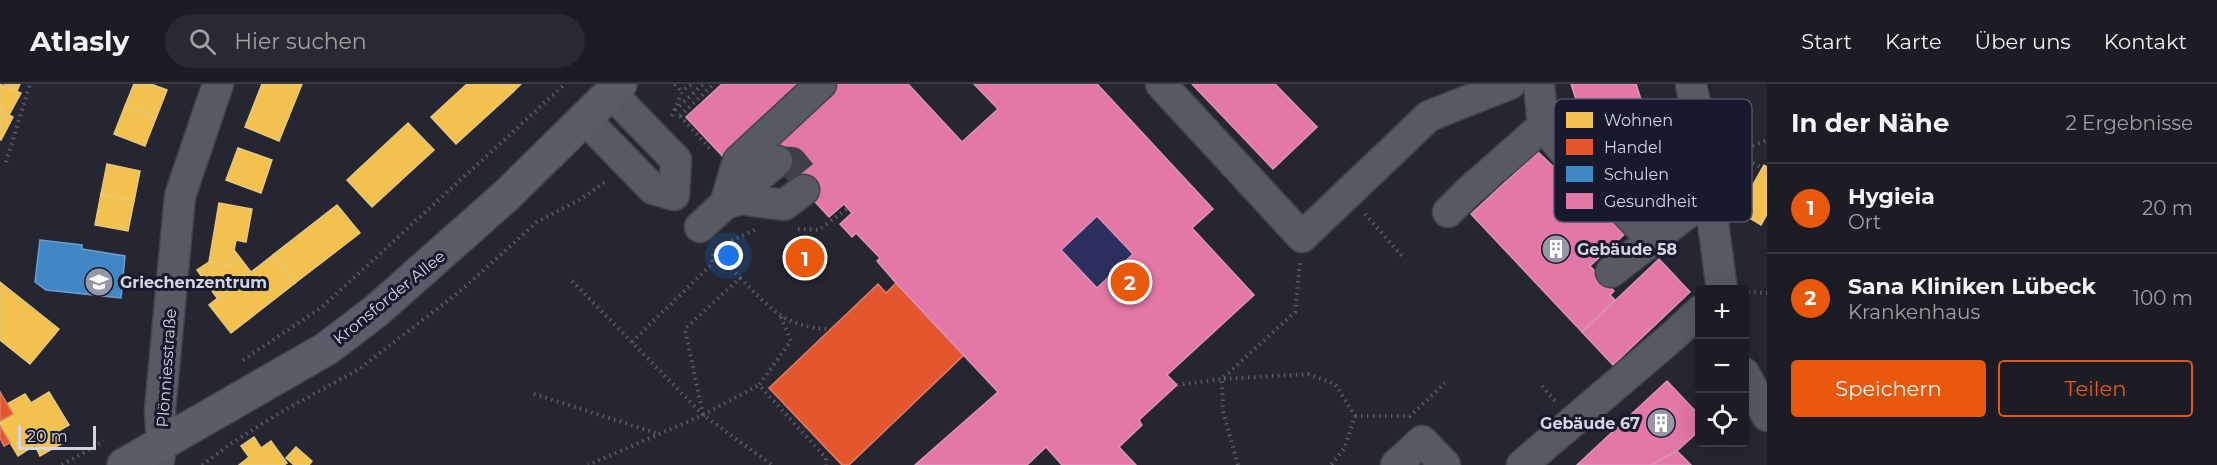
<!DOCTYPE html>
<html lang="de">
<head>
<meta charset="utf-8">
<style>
	body { margin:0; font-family:Montserrat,sans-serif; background:#292932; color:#f1f3f6 }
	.controls { position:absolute; right:18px; bottom:18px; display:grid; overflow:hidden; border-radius:6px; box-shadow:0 6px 24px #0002 }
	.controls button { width:54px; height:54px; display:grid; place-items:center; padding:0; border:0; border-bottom:2px solid #3a3a42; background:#1c1c25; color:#f1f3f6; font:30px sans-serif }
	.scale { position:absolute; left:18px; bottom:15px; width:78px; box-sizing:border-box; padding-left:6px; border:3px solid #d2d5e2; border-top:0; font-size:16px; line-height:21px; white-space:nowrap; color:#d2d5e2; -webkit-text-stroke:4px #161a2c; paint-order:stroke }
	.you { position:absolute; left:729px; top:172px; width:21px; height:21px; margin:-15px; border:4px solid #fff; border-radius:50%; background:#1a73e8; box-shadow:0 0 0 9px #1a73e833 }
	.badge { display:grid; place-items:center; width:39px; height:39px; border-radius:50%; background:#ea580c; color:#fff; font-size:20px; font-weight:700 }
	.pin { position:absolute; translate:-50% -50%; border:3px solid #fff; box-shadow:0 2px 6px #0006 }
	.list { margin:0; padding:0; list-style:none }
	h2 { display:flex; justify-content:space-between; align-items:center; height:78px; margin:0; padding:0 24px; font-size:26px }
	h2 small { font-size:20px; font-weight:400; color:#a0a1a7 }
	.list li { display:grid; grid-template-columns:39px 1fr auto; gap:18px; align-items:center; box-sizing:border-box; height:90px; padding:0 24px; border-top:2px solid #3a3a42 }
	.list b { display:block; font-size:22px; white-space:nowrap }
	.list p { margin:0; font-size:20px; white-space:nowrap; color:#a0a1a7 }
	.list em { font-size:20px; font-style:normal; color:#a0a1a7 }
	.actions { display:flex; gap:12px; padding:18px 24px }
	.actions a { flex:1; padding:14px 0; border:2px solid #ea580c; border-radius:6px; text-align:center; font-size:21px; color:#ea580c }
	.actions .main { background:#ea580c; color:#fff }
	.icon { flex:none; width:33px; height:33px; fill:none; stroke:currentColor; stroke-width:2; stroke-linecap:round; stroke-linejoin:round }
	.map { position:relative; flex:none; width:1767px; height:381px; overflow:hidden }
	header { display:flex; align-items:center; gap:36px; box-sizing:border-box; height:84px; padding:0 30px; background:#1c1c25; border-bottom:2px solid #3a3a42 }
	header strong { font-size:28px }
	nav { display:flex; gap:33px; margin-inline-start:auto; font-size:21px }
	.search { width:420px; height:54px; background:#292932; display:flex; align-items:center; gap:15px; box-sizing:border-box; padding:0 21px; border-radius:33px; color:#a0a1a7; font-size:22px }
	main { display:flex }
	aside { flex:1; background:#1c1c25 }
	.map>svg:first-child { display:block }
	.green { fill:#2b305f }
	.homes { fill:#f2c14e; stroke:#e8c77a; stroke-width:1.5 }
	.shops { fill:#e4572e; stroke:#df7d64; stroke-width:1.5 }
	.schools { fill:#3f88c5; stroke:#6b9fce; stroke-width:1.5 }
	.health { fill:#e377a8; stroke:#de93b9; stroke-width:1.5; fill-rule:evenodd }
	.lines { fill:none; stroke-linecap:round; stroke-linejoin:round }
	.minor-tunnel { stroke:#3f404c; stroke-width:30; stroke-dasharray:30 15; stroke-linecap:butt }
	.minor-casing { stroke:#42434d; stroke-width:33 }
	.major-casing { stroke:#42434d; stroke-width:36 }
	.path { stroke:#5b5d65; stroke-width:4; stroke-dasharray:1.5 4.5; stroke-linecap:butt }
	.minor { stroke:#575a63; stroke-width:30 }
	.major { stroke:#5a5c68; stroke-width:33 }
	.labels { text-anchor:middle; stroke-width:6; stroke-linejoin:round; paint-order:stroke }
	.poi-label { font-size:16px; font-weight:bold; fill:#d2d5e2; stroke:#161a2c; text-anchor:start }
	.street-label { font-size:16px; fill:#d2d5e2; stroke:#161a2c }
	.key { fill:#161a2c; stroke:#4e5263; stroke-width:1.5 }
	.key-label { font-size:16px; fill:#d2d5e2 }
</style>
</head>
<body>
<header>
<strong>Atlasly</strong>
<div class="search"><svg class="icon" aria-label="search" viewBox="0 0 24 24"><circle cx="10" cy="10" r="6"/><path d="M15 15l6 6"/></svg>Hier suchen</div>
<nav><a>Start</a><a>Karte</a><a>Über uns</a><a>Kontakt</a></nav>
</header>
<main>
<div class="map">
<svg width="1767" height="381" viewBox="0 0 1767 381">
	<rect width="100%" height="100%" fill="#252631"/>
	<path class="green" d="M1097,132L1133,170L1097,204L1061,166Z"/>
	<g class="homes">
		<path d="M0,0L21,9L9,31L0,26Z"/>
		<path d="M4,0H20L17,7Z"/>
		<path d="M134,0H151L167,6L156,34L125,22Z"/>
		<path d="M262,0H302L279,57L245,43Z"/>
		<path d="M467,0H506L513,8L456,60L431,33Z"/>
		<path d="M506,0H521L513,8Z"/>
		<path d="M125,22L156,34L145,62L114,50Z"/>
		<path d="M0,26L13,33L1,56L0,55Z"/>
		<path d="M408,39L434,66L372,123L347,96Z"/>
		<path d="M238,64L272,76L261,109L226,96Z"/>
		<path d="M107,80L140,87L134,117L101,110Z"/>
		<path d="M1764,81L1767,83V130L1761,141L1738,127Z"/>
		<path d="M101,110L134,117L128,147L95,141Z"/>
		<path d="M219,119L252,125L246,158L236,156L231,182L209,178Z"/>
		<path d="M337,121L360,149L295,199L273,171Z"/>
		<path d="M234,166L251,188L217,214L197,186L209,178L231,182Z"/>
		<path d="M273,171L295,199L231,249L209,221Z"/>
		<path d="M0,198L59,245L30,280L0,256Z"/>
		<path d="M49,308L69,341L55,349L61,360L40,372L35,361L18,372L0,342V337L13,330L7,320L25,310L31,319Z"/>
		<path d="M254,353L261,364L271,357L287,379L284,381H239L249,373L241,362Z"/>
		<path d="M296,363L312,377L309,381H294L286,374Z"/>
	</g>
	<g class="shops">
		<path d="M896,199L965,270L849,381H842L769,304L878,200L886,209Z"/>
		<path d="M0,308L13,330L0,337Z"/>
		<path d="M0,342L10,359L4,362L0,354Z"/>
	</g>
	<path class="schools" d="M40,156L82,161V165L125,172L121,214L46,206L35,198Z"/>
	<g class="health">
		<path d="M722,0H807L726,76L686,33Z"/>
		<path d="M838,0H908L962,58L998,25L974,0H1097L1213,125L1192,144L1254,211L1167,291L1177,301L1139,336L1142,341L1119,363L1136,381H1062L1046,363L1027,381H915L998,308L896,199L877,177L880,174L856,149L852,153L840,140L852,129L844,120L829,133L767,66ZM1097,132L1133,170L1097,204L1061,166Z"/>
		<path d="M1192,0H1275L1317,43L1273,85Z"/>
		<path d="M1571,0H1636L1655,59L1612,73L1599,32L1583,37Z"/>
		<path d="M1538,68L1583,111L1600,95L1617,114L1606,124L1628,147L1590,182L1614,207L1610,211L1615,216L1582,248L1471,130Z"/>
		<path d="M1659,175L1690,208L1613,281L1582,248Z"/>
		<path d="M1667,297L1700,332V346L1677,367L1651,381H1577Z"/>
		<path d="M1677,367L1691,381H1651Z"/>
	</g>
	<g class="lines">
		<path class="minor-tunnel" d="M777,77L792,78L806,95L804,106"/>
		<g class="minor-casing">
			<g id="minor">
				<path d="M1161,0L1302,153L1429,32L1510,0"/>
				<path d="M1539,0L1543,42L1584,90H1623L1665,64L1701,48"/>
				<path d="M1691,0L1701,48L1722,206"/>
				<path d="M585,35L653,105L674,111L676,76L611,9"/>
				<path d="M1623,90V125L1652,156"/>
				<path d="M740,115L759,92L777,77"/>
				<path d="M725,120L738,77L821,0"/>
				<path d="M1448,128L1467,109L1543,42"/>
				<path d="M700,143L725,120L740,115L784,121L804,106"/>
				<path d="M1611,188L1711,111"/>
				<path d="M1744,289L1767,332"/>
				<path d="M158,381L162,360L160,326L180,112L218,0"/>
				<path d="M1396,381L1422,357L1445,381"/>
				<path d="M1522,381L1673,252L1700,227"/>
			</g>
		</g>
		<g class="major-casing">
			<path id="major" d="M124,381L326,265L376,227L508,110L620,0"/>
		</g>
		<g class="path">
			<path d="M675,0L682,8"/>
			<path d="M675,26L703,0"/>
			<path d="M672,32L682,8L691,0"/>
			<path d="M680,32L712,67"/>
			<path d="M680,32L714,0"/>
			<path d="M1739,68L1744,74L1762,84"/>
			<path d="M1730,69L1739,68L1767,56"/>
			<path d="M6,78L30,0"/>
			<path d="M1365,130L1402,172"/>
			<path d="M798,145L819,146L848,124"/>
			<path d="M726,159L755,146"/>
			<path d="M716,166L740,194L685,245L703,331L772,381"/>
			<path d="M740,194C770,223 784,244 830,245"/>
			<path d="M572,197L703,331L588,381"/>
			<path d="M1748,208L1767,209"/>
			<path d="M781,233L791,257L759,301L826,374V381"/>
			<path d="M632,258L712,180L714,165"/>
			<path d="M243,276L322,223L565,0"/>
			<path d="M1177,301L1222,295L1295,228L1300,178"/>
			<path d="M1542,302L1555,317"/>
			<path d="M534,310L659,350"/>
			<path d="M703,331L759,301"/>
			<path d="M1355,332H1410L1445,299"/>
			<path d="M62,381L104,357"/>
			<path d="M202,381L232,359L276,331L359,285L459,208L537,138L581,115L608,96"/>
			<path d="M1238,381L1223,327L1222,295L1308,290L1335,300L1355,332L1344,365L1331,381"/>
		</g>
		<use href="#minor" class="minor"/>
		<use href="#major" class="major"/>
	</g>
	<defs>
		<g id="building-disc" transform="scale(1.5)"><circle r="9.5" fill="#9598a4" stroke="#161a2c"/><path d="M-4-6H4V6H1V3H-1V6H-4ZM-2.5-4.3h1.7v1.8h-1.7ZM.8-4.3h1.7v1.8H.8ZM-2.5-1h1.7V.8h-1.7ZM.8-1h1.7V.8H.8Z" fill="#fff"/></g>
		<g id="school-disc" transform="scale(1.5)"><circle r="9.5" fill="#9598a4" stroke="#161a2c"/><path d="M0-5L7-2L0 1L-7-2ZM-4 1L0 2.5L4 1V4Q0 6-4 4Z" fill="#fff"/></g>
	</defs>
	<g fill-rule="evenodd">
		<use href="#building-disc" x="1556" y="165"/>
		<use href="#school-disc" x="99" y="198"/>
		<use href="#building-disc" x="1661" y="339"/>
	</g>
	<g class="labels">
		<g class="poi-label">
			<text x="1577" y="171">Gebäude 58</text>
			<text x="120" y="204">Griechenzentrum</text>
			<text x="1640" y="345" text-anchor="end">Gebäude 67</text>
		</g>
		<g class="street-label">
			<text transform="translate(389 213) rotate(-39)" y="6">Kronsforder Allee</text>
			<text transform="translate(166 284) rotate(-86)" y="6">Plönniesstraße</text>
		</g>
	</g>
	<rect x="1554" y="15" width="198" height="123" rx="9" class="key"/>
	<rect x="1566" y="28" width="27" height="16" fill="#f2c14e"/>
	<rect x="1566" y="55" width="27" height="16" fill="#e4572e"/>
	<rect x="1566" y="82" width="27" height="16" fill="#3f88c5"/>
	<rect x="1566" y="109" width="27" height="16" fill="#e377a8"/>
	<g class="key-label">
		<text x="1604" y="42">Wohnen</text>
		<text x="1604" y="69">Handel</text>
		<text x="1604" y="96">Schulen</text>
		<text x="1604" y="123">Gesundheit</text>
	</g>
</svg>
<div class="controls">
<button>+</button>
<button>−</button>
<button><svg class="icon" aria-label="locate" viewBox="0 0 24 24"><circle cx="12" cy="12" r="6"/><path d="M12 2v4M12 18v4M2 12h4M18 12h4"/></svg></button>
</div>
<div class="scale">20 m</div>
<div class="you"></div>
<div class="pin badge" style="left:805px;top:174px">1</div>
<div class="pin badge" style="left:1130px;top:198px">2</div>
</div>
<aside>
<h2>In der Nähe<small>2 Ergebnisse</small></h2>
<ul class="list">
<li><span class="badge">1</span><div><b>Hygieia</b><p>Ort</p></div><em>20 m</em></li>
<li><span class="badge">2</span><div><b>Sana Kliniken Lübeck</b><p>Krankenhaus</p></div><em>100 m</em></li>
</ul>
<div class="actions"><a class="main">Speichern</a><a>Teilen</a></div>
</aside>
</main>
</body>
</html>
